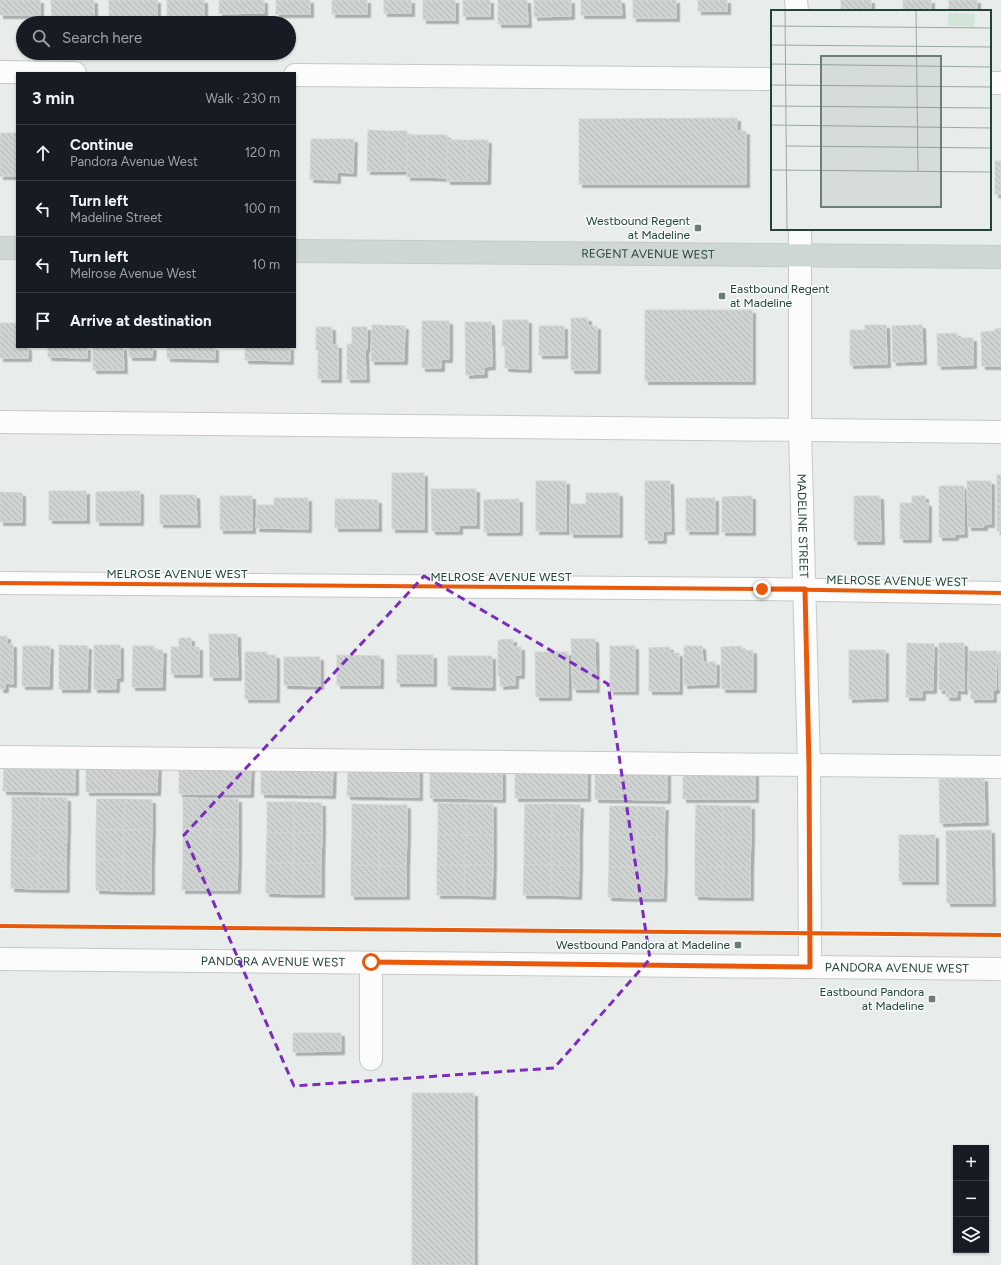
<!DOCTYPE html>
<html lang="en">
<head>
<meta charset="utf-8">
<style>
	body { margin:0; font-family:Figtree,sans-serif; background:#20242c; color:#f1f3f6 }
	.controls { position:absolute; right:12px; bottom:12px; display:grid; overflow:hidden; border-radius:0px; box-shadow:0 1px 3px #0004 }
	.controls button { width:36px; height:36px; display:grid; place-items:center; padding:0; border:0; border-bottom:1px solid #363941; background:#171b24; color:#f1f3f6; font:20px sans-serif }
	.stop { position:absolute; width:12px; height:12px; margin:-9px; border:3px solid #ea580c; border-radius:50%; background:#fff }
	.stop.end { background:#ea580c; border-color:#fff; box-shadow:0 1px 4px #0008 }
	.list { margin:0; padding:0; list-style:none }
	h2 { display:flex; justify-content:space-between; align-items:center; height:52px; margin:0; padding:0 16px; font-size:17px }
	h2 small { font-size:13px; font-weight:400; color:#9ea1a6 }
	.list li { display:grid; grid-template-columns:26px 1fr auto; gap:12px; align-items:center; box-sizing:border-box; height:56px; padding:0 16px; border-top:1px solid #363941 }
	.list b { display:block; font-size:15px; white-space:nowrap }
	.list p { margin:0; font-size:13px; white-space:nowrap; color:#9ea1a6 }
	.list em { font-size:13px; font-style:normal; color:#9ea1a6 }
	.icon { flex:none; width:22px; height:22px; fill:none; stroke:currentColor; stroke-width:2; stroke-linecap:round; stroke-linejoin:round }
	.map { position:relative; flex:none; width:1001px; height:1265px; overflow:hidden }
	.search { position:absolute; background:#171b24; box-shadow:0 1px 3px #0004; left:16px; top:16px; width:280px; height:44px; display:flex; align-items:center; gap:10px; box-sizing:border-box; padding:0 14px; border-radius:22px; color:#9ea1a6; font-size:15px }
	.panel { position:absolute; background:#171b24; box-shadow:0 1px 3px #0004; left:16px; top:72px; width:280px; height:276px; border-radius:0px }
	.map>svg:first-child { display:block }
	.building { fill:url(#building-back-hatch); stroke:#d1d6d4; filter:url(#shadow) }
	.lines { fill:none; stroke-linecap:round; stroke-linejoin:round }
	.minor-casing { stroke:#c5cac8; stroke-width:24 }
	.major-casing { stroke:#c3ccc9; stroke-width:24 }
	.minor { stroke:#fcfcfc; stroke-width:22 }
	.major { stroke:#cfd7d5; stroke-width:22 }
	.cycleway-casing { stroke:#f7fbf9; stroke-width:6 }
	.cycleway { stroke:#e8590c; stroke-width:4 }
	.route { stroke:#ea580c; stroke-width:5 }
	.marked { fill:none; stroke:#7b2cbf; stroke-width:3; stroke-dasharray:8 5; stroke-linejoin:round }
	.poi-dot { fill:#697e78; stroke:#f7fbf9; stroke-width:1.5 }
	.labels { text-anchor:middle; stroke-width:3; stroke-linejoin:round; paint-order:stroke }
	.poi-label { font-size:12px; fill:#24423a; stroke:#f7fbf9; text-anchor:end }
	.street-label { font-size:12px; fill:#24423a; stroke:#f7fbf9 }
	.inset-road { fill:none; stroke:#9aa9a4; stroke-width:1 }
	.view { fill:#697e78; fill-opacity:0.15; stroke:#697e78; stroke-width:2 }
	.inset-edge { fill:none; stroke:#24423a; stroke-width:2 }
</style>
</head>
<body>
<div class="map">
<svg width="1001" height="1265" viewBox="0 0 1001 1265">
	<defs>
		<pattern id="building-back-hatch" width="6" height="6" patternUnits="userSpaceOnUse"><rect width="6" height="6" fill="#cfd4d2"/><path d="M-1 5l2 2M0 0l6 6M5-1l2 2" fill="none" stroke="#b2b7b5"/></pattern>
		<filter id="shadow"><feDropShadow dx="3.5" dy="3.5" stdDeviation="0" flood-color="#0004"/></filter>
	</defs>
	<rect width="100%" height="100%" fill="#e8edeb"/>
	<g class="building">
		<rect x="0" y="0" width="40" height="15"/>
		<path d="M51,0H94V19H52Z"/>
		<path d="M109,0H157V19L109,20Z"/>
		<rect x="167" y="0" width="37" height="19"/>
		<path d="M219,0H264V13L219,14Z"/>
		<rect x="276" y="0" width="34" height="14"/>
		<rect x="332" y="0" width="35" height="14"/>
		<rect x="384" y="0" width="27" height="13"/>
		<rect x="423" y="0" width="32" height="20"/>
		<rect x="463" y="0" width="27" height="16"/>
		<path d="M498,0H527L528,24H498Z"/>
		<path d="M534,0H571V16L534,17Z"/>
		<path d="M581,0H621L622,15H581Z"/>
		<rect x="633" y="0" width="43" height="18"/>
		<rect x="698" y="0" width="29" height="11"/>
		<rect x="841" y="0" width="30" height="11"/>
		<rect x="903" y="0" width="28" height="11"/>
		<rect x="949" y="0" width="28" height="11"/>
		<path d="M737,118V131H746V184H579V119Z"/>
		<path d="M368,130L388,131L387,171H367Z"/>
		<path d="M388,131H407V171H387Z"/>
		<rect x="0" y="133" width="17" height="43"/>
		<rect x="407" y="135" width="20" height="42"/>
		<path d="M427,135H447V178L427,177Z"/>
		<path d="M311,139H354L353,173L337,172V180L310,179Z"/>
		<rect x="447" y="140" width="20" height="41"/>
		<path d="M467,140H488L487,181H467Z"/>
		<rect x="995" y="161" width="6" height="33"/>
		<rect x="645" y="310" width="107" height="71"/>
		<path d="M571,318H588V326H597V370H571Z"/>
		<path d="M503,320H528V369L505,368V346H502Z"/>
		<path d="M422,321H449V359H441V368H422Z"/>
		<path d="M465,322H491L492,366L484,367V374L466,375Z"/>
		<path d="M0,323H17V347H28V358H0Z"/>
		<path d="M372,325L405,326L404,361H371Z"/>
		<path d="M865,325H886L887,364L850,365V330H865Z"/>
		<path d="M922,325L923,361L893,362L892,326Z"/>
		<rect x="539" y="326" width="25" height="29"/>
		<path d="M316,327H332V345H338V379H318V350H316Z"/>
		<path d="M352,327H367V349H365L366,379H347V344H352Z"/>
		<path d="M1001,328V366H982L981,332L995,331V329Z"/>
		<path d="M957,333V338H973V365L938,366L937,334Z"/>
		<path d="M48,347H87V358L48,357Z"/>
		<path d="M93,347H123L124,370H93Z"/>
		<path d="M129,347H153L152,357H129Z"/>
		<path d="M167,347H215V359L167,358Z"/>
		<path d="M245,347H290V361L245,360Z"/>
		<rect x="392" y="473" width="32" height="56"/>
		<rect x="997" y="475" width="4" height="56"/>
		<rect x="536" y="481" width="30" height="50"/>
		<path d="M645,481H670L671,531H663V540H645Z"/>
		<path d="M967,481H991V524H984V527H968Z"/>
		<path d="M939,486H964V534H955V537H939Z"/>
		<path d="M431,489H476V525H459V531H432Z"/>
		<rect x="49" y="491" width="37" height="29"/>
		<path d="M140,491V522H96V492Z"/>
		<path d="M0,492L22,493V522H0Z"/>
		<path d="M586,493H619V534H570V504H586Z"/>
		<path d="M160,495H196L197,524H160Z"/>
		<rect x="220" y="496" width="32" height="34"/>
		<path d="M752,496V532H722V497Z"/>
		<path d="M854,496H880L881,541H854Z"/>
		<path d="M912,496H925V503H928V539H900V503H912Z"/>
		<path d="M274,498H308V529L256,528L257,505H274Z"/>
		<rect x="686" y="498" width="29" height="33"/>
		<path d="M335,499L378,500V528H335Z"/>
		<path d="M519,499V532H484V500Z"/>
		<path d="M209,634H237L238,677H210Z"/>
		<path d="M0,636H7V644H13V684L5,683V689H0Z"/>
		<path d="M179,638H191V647H199V674H171V647H179Z"/>
		<path d="M513,639V647H521V675H515V685L500,686V676H498V640Z"/>
		<path d="M571,639H595L596,689H573Z"/>
		<path d="M907,643L934,644L933,690H922V697H906Z"/>
		<path d="M939,643H964V691L957,690V697H946V690H939Z"/>
		<path d="M59,645L88,646L87,689H59Z"/>
		<path d="M94,645H120V678H116V689H94Z"/>
		<path d="M23,646H50L49,686H22Z"/>
		<path d="M133,646H154V650H163L162,687H132Z"/>
		<rect x="610" y="646" width="25" height="45"/>
		<path d="M684,646H702L703,662H716V684L684,685Z"/>
		<path d="M742,646V651L753,650V689H722L721,647Z"/>
		<path d="M670,647V653H679V691H649V648Z"/>
		<path d="M849,650H885V698L849,699Z"/>
		<path d="M969,651H997L996,690H993V699H971V690H968Z"/>
		<path d="M245,652H267V655H276V699H245Z"/>
		<path d="M535,652H568V697H536Z"/>
		<rect x="999" y="652" width="2" height="37"/>
		<path d="M337,655L380,656V685H337Z"/>
		<rect x="397" y="655" width="36" height="28"/>
		<path d="M448,656H492V687L448,686Z"/>
		<path d="M284,657H320V686L284,685Z"/>
		<path d="M4,764H75V792L3,791Z"/>
		<path d="M86,764H158L157,792H86Z"/>
		<path d="M179,767H251L250,794H179Z"/>
		<path d="M261,767H333L332,795L261,794Z"/>
		<path d="M348,769H419V797L347,796Z"/>
		<path d="M430,771H502V799L430,798Z"/>
		<rect x="515" y="771" width="72" height="27"/>
		<path d="M683,771L755,772V799H683Z"/>
		<path d="M595,772H667V800L595,799Z"/>
		<path d="M984,778L985,822L940,823L939,779Z"/>
		<path d="M12,797H40L39,828H12Z"/>
		<path d="M40,797L67,798V828H39Z"/>
		<path d="M183,798L211,799L210,830L183,829Z"/>
		<path d="M97,799H125L124,830H96Z"/>
		<path d="M125,799L152,800V830H124Z"/>
		<path d="M211,799H238V830H210Z"/>
		<rect x="267" y="802" width="27" height="31"/>
		<path d="M294,802L322,803V833H294Z"/>
		<path d="M438,803L466,804V835H438Z"/>
		<path d="M352,804L379,805V835H352Z"/>
		<rect x="466" y="804" width="27" height="31"/>
		<path d="M525,804H552V835H524Z"/>
		<path d="M552,804L580,805L579,835H552Z"/>
		<path d="M379,805H407V836L379,835Z"/>
		<path d="M696,805L723,806V837L695,836Z"/>
		<path d="M610,806H637V837H609Z"/>
		<path d="M637,806L665,807L664,837H637Z"/>
		<rect x="723" y="806" width="28" height="31"/>
		<path d="M12,828H39V858H11Z"/>
		<path d="M39,828H67L66,859L39,858Z"/>
		<path d="M183,829L210,830V860H183Z"/>
		<rect x="96" y="830" width="28" height="30"/>
		<path d="M124,830H152L151,861L124,860Z"/>
		<rect x="210" y="830" width="28" height="30"/>
		<path d="M991,830L992,903H947L946,831Z"/>
		<path d="M267,833H294V863H266Z"/>
		<path d="M294,833H322L321,864L294,863Z"/>
		<path d="M352,835H379V866L351,865Z"/>
		<path d="M379,835L407,836L406,866H379Z"/>
		<path d="M438,835H466L465,865H437Z"/>
		<path d="M466,835H493V865H465Z"/>
		<path d="M524,835H552L551,865H524Z"/>
		<path d="M552,835H579V866L551,865Z"/>
		<rect x="899" y="835" width="36" height="46"/>
		<path d="M695,836L723,837L722,867H695Z"/>
		<path d="M609,837H637L636,867H609Z"/>
		<path d="M637,837H664V868L636,867Z"/>
		<path d="M723,837H751L750,867H722Z"/>
		<path d="M11,858H39L38,889L11,888Z"/>
		<path d="M39,858L66,859V889H38Z"/>
		<path d="M96,860H124L123,891L96,890Z"/>
		<path d="M124,860L151,861V891H123Z"/>
		<path d="M183,860H210V890H182Z"/>
		<path d="M210,860H238L237,890H210Z"/>
		<path d="M266,863H294L293,894L266,893Z"/>
		<path d="M294,863L321,864V894H293Z"/>
		<path d="M351,865L379,866L378,896H351Z"/>
		<rect x="437" y="865" width="28" height="30"/>
		<path d="M465,865H493L492,896L465,895Z"/>
		<path d="M524,865H551V895H523Z"/>
		<path d="M551,865L579,866L578,896L551,895Z"/>
		<path d="M379,866H406V896H378Z"/>
		<path d="M609,867H636V898L608,897Z"/>
		<path d="M636,867L664,868L663,898H636Z"/>
		<path d="M695,867H722V897L695,896Z"/>
		<rect x="722" y="867" width="28" height="30"/>
		<path d="M293,1033H341V1051L293,1052Z"/>
		<rect x="412" y="1093" width="62" height="172"/>
	</g>
	<g class="lines">
		<g class="minor-casing">
			<g id="minor">
				<path d="M796,0L797,11"/>
				<path d="M0,72L75,73"/>
				<path d="M295,75L772,79"/>
				<path d="M990,83H1001"/>
				<path id="s1" d="M800,229V430L809,766L810,967"/>
				<path d="M0,422L1001,432"/>
				<path d="M0,583L762,589L1001,593"/>
				<path d="M0,757L1001,767"/>
				<path id="s2" d="M0,959L1001,969"/>
				<path d="M371,963V1059"/>
			</g>
		</g>
		<g class="major-casing">
			<g id="major">
				<path d="M0,248H17"/>
				<path id="s3" d="M295,251L1001,257"/>
			</g>
		</g>
		<use href="#minor" class="minor"/>
		<use href="#major" class="major"/>
		<g class="cycleway-casing">
			<g id="cycleway">
				<path d="M0,583L762,589L1001,593"/>
				<path d="M0,926L1001,935"/>
			</g>
		</g>
		<use href="#cycleway" class="cycleway"/>
	</g>
	<g class="lines">
		<path class="route" d="M371,962L810,967L809,766L805,589H762"/>
	</g>
	<path class="marked" d="M424,576L608,684L650,959L554,1068L294,1086L184,835Z"/>
	<g class="poi-dot">
		<rect x="694" y="224" width="8" height="8" rx="2"/>
		<rect x="718" y="292" width="8" height="8" rx="2"/>
		<rect x="734" y="941" width="8" height="8" rx="2"/>
		<rect x="928" y="995" width="8" height="8" rx="2"/>
	</g>
	<g class="labels">
		<g class="poi-label">
			<text x="690" y="225">Westbound Regent<tspan x="690" dy="14">at Madeline</tspan></text>
			<text x="730" y="293" text-anchor="start">Eastbound Regent<tspan x="730" dy="14">at Madeline</tspan></text>
			<text x="730" y="949">Westbound Pandora at Madeline</text>
			<text x="924" y="996">Eastbound Pandora<tspan x="924" dy="14">at Madeline</tspan></text>
		</g>
		<g class="street-label">
			<text dy="4" stroke="none"><textPath href="#s3" startOffset="353">REGENT AVENUE WEST</textPath></text>
			<text dy="4" stroke="none"><textPath href="#s1" startOffset="297">MADELINE STREET</textPath></text>
			<text x="177" y="578">MELROSE AVENUE WEST</text>
			<text x="501" y="581">MELROSE AVENUE WEST</text>
			<text transform="translate(897 581) rotate(1)" y="4">MELROSE AVENUE WEST</text>
			<text dy="4" stroke="none"><textPath href="#s2" startOffset="273">PANDORA AVENUE WEST</textPath></text>
			<text dy="4" stroke="none"><textPath href="#s2" startOffset="897">PANDORA AVENUE WEST</textPath></text>
		</g>
	</g>
	<g transform="translate(771 10)">
		<rect width="220" height="220" fill="#e8edeb"/>
		<path d="M177,3L204,4L203,17L177,16Z" fill="#d1e6d8"/>
		<path class="inset-road" d="M14,0L16,220M145,0L147,161M0,16L220,18M0,35L220,37M0,54L220,57M0,75L220,77M0,96L220,98M0,115L220,118M16,136L220,138M0,160L220,162M50,220H95"/>
		<path class="view" d="M50,46H170V197H50Z"/>
		<rect width="220" height="220" class="inset-edge"/>
	</g>
</svg>
<div class="controls">
<button>+</button>
<button>−</button>
<button><svg class="icon" aria-label="layers" viewBox="0 0 24 24"><path d="M12 4l9 5-9 5-9-5zM3 14l9 5 9-5"/></svg></button>
</div>
<div class="stop" style="left:371px;top:962px"></div>
<div class="stop end" style="left:762px;top:589px"></div>
<div class="search"><svg class="icon" aria-label="search" viewBox="0 0 24 24"><circle cx="10" cy="10" r="6"/><path d="M15 15l6 6"/></svg>Search here</div>
<section class="panel">
<h2>3 min<small>Walk · 230 m</small></h2>
<ul class="list">
<li><svg class="icon" aria-label="ahead" viewBox="0 0 24 24"><path d="M12 20V5M6 11l6-6 6 6"/></svg><div><b>Continue</b><p>Pandora Avenue West</p></div><em>120 m</em></li>
<li><svg class="icon" aria-label="left" viewBox="0 0 24 24"><path d="M17 20v-9H6M10 6l-5 5 5 5"/></svg><div><b>Turn left</b><p>Madeline Street</p></div><em>100 m</em></li>
<li><svg class="icon" aria-label="left" viewBox="0 0 24 24"><path d="M17 20v-9H6M10 6l-5 5 5 5"/></svg><div><b>Turn left</b><p>Melrose Avenue West</p></div><em>10 m</em></li>
<li><svg class="icon" aria-label="arrive" viewBox="0 0 24 24"><path d="M6 21V4h12l-3 4 3 4H6"/></svg><div><b>Arrive at destination</b></div></li>
</ul>
</section>
</div>
</body>
</html>
